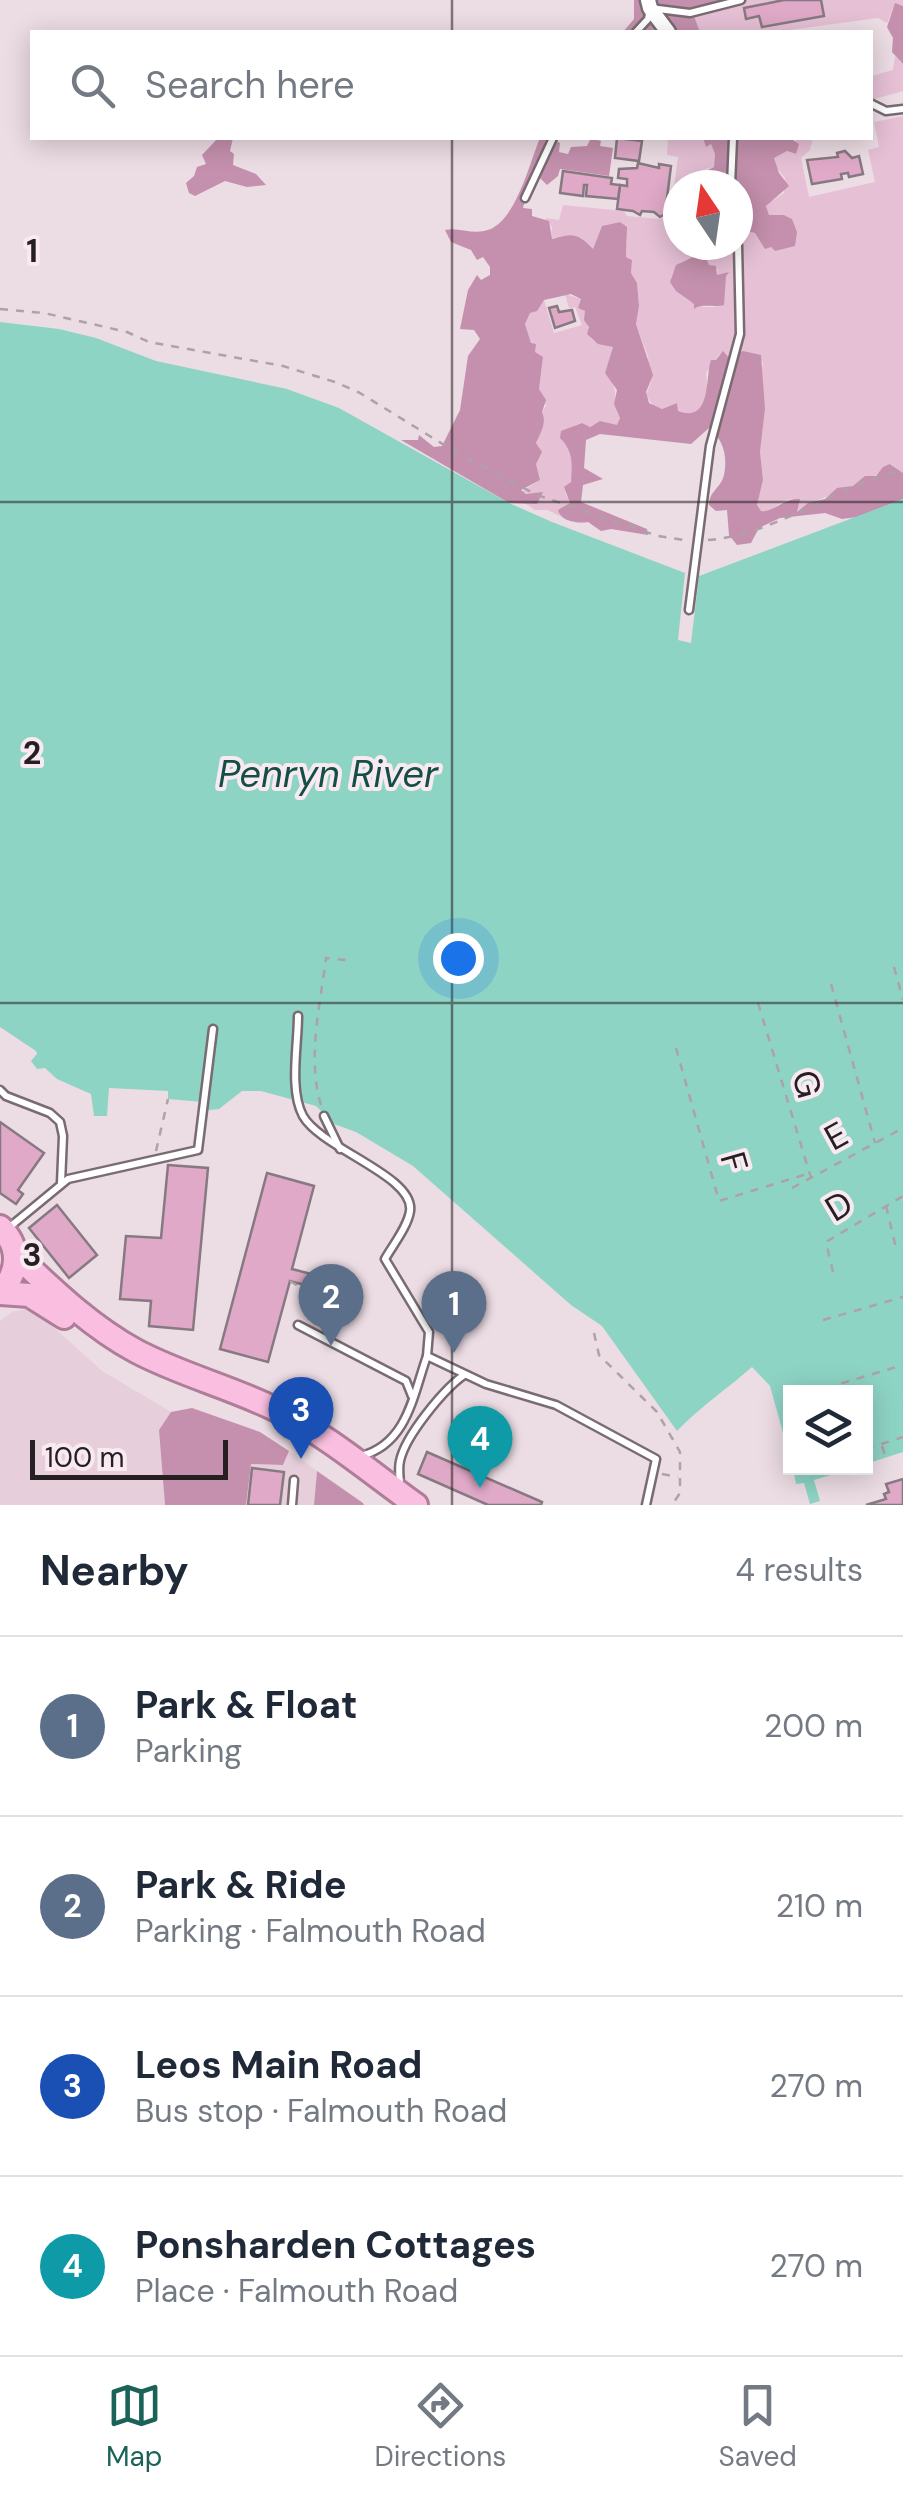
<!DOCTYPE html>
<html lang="en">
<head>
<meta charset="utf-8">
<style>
	body { margin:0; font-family:"DM Sans",sans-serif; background:#f6f6f7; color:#1f2937 }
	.controls { position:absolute; right:30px; bottom:30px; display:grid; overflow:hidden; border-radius:0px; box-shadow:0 5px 25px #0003 }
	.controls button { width:90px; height:90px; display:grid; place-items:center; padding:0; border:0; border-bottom:2px solid #e0e1e3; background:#fff; color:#1f2937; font:50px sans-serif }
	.compass { position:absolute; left:663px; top:170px; width:90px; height:90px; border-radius:50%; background:#fff; box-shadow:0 5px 25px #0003; rotate:347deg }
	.scale { position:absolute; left:30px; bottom:25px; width:198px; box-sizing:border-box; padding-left:10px; border:5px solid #251f22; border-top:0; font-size:28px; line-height:35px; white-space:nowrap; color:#251f22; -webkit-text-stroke:8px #f9e9f1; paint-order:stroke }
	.you { position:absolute; left:458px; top:958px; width:35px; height:35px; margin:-25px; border:8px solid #fff; border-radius:50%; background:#1a73e8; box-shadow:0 0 0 15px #1a73e833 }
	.badge { display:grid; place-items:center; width:65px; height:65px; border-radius:50%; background:#1b6358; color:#fff; font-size:32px; font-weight:700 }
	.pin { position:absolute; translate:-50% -82px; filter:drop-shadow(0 2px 5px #0008) }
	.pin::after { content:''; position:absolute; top:52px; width:35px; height:30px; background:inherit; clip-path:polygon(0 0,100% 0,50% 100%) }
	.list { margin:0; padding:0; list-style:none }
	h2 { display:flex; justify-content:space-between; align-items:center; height:130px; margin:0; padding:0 40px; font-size:42px }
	h2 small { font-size:32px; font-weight:400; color:#747a83 }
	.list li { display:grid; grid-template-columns:65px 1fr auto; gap:30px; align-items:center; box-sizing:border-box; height:180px; padding:0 40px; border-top:2px solid #e0e1e3 }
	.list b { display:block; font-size:38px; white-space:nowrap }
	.list p { margin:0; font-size:32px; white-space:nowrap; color:#747a83 }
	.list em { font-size:32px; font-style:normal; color:#747a83 }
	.icon { flex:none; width:55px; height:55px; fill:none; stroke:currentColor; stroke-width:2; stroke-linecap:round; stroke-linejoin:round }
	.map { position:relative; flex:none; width:903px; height:1505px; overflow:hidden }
	.search { position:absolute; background:#fff; box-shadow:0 5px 25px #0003; left:30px; right:30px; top:30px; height:110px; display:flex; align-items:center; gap:25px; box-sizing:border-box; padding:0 35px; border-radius:0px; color:#747a83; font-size:38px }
	.sheet { height:850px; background:#fff }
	nav { display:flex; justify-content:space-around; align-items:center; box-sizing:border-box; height:140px; border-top:2px solid #e0e1e3; background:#fff; font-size:28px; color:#747a83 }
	nav a { display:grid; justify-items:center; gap:5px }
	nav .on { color:#1b6358 }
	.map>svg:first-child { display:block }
	.built { fill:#e6cedb }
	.green { fill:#e6c0d5; fill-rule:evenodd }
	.forest { fill:#c490ad }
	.water { fill:#8ed4c5 }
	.building { fill:#dfa9c7; stroke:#877981; stroke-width:2.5 }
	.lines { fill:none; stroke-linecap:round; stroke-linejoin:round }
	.service-casing { stroke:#796b72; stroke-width:11 }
	.minor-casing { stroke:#796b72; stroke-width:19 }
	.trunk-casing { stroke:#ae7d98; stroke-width:28 }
	.path { stroke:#aea1a7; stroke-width:2.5; stroke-dasharray:8 8; stroke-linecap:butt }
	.service { stroke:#fff; stroke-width:6 }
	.minor { stroke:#fff; stroke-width:14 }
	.trunk { stroke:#fabfe0; stroke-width:22 }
	.grid { fill:none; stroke:#251f22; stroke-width:2.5; stroke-opacity:0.55 }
	.labels { text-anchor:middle; stroke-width:8; stroke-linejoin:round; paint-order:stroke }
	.street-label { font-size:35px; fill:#251f22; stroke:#f9e9f1 }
	.water-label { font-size:38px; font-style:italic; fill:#134f46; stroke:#f9e9f1 }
	.grid-label { font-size:32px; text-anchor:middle; font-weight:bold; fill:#251f22; stroke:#f9e9f1; stroke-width:8; stroke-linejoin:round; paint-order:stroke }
</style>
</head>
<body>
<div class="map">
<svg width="903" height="1505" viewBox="0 0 903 1505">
	<rect width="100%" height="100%" fill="#ecdce4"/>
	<g class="built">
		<path d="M25,1309L50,1324L102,1371L171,1412L159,1430L165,1505H0V1321L12,1312Z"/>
		<path d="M289,1451L317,1471L314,1505H246L251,1464L283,1465Z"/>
	</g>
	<g class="green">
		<path d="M731,0H903V6L895,4L887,23L878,18L775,32H700L694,16Z"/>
		<path d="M895,56L903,64V91L871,100V76L893,70Z"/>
		<path d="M903,116V473L891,464C882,468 879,474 871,478C845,491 819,497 795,512L797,501C786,496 778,505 770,511H761L757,505L763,480L760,452L765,409L760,385L763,362L750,354L729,358L720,354L706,373L708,394L700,411L687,415L678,411L677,403L662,409L654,407L646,395L651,382L648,356L636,324L639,306L637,283L631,273L632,260L626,257L627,240L620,222L602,226L593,250C576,233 574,233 551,239L552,227L545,218L559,220L563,205L624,211L627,216L660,219L670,217L678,157L667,155L668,138L675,140L677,138H703L707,146L711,144L715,154L714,167L705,169L703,180L684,179L681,185H678V245H738V229L755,233L775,251L795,240L792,219L784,215H769L766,205L784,193L785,178L775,166L774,158L787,151L795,154L796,140L790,138H813L810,150L801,158L809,197L875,182L868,150L879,147L874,122ZM705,257L709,265L718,269L717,275L725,276L724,304C702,314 681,300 671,279C676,261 686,257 705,257Z"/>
		<path d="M565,294L581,299L578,308L585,311L591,339L614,347L605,373C622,390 610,400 620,417L618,425L609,426L600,421L589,427L582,423L575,425L563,442C578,452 575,479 565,492L570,503L559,515L563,518L548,510H535L525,503L540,497L541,493L533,495L521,492L540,480L536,464L539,447L536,443C541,432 547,423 542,412L546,406L539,389L543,357L534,352L525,324L530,313L537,310L544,300L554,333L582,325L575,307L569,308Z"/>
	</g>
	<g class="forest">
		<path d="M634,0H731L694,16L700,32H623L634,19Z"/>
		<path d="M895,3L903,6V64L892,52L893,38L887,27Z"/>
		<path d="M218,138H233L230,151L234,154L233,165L256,174L266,185L247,187L225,181L195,196L189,193L186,183L194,176L197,167L206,164L202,155Z"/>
		<path d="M540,138H552L560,143L559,152L568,154L571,147L587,146L591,138L601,141L600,146L613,148L609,176L560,169L558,176L547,185L537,175L528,189L523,208L532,209V216L549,221L552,239C574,233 577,233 593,249L602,226L620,222L627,227L626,257L632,260L631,273L637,283L639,306L636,324L653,375L646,392L649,403L662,409L677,403L678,411C712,424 705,377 711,360H716L723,351L729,358L743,351L761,355L765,409L760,452L763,480L757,505L761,511C773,513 783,498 800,499L797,512L808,503L825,499L837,488L853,486L865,476H876L883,467L890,464L903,473V499L858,517L842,519L825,513L780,518L759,528L751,543L737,545L729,535L727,510L716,511L709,505C709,491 721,488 724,475C728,456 723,439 709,428L691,444L600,434L586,440L584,468L603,479L583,485L581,502L647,529L648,535L611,529L601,531L588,522C578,524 560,521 558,510L570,503L564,487L571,482C572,464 574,452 560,438L561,431L582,423L590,427L600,421L617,425L620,418L614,404L617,390L605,373L613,347L598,344L587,334L589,327L584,320L585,311L578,308L581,299L571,294L544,300L537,311L530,313L525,324L531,343L536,344L535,352L543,357L539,389L546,400L542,412C547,423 541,432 536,443L542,452L536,464L540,480L521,490L526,494L543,492L537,504L509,503L401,440H418L419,435L434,447L442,446L460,410L468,356L480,339L474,330L460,329L468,290L477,275L481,280L490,275V267L483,257L477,260L471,250L451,242L445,230C457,227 471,234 484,231C515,226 529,164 540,138Z"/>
		<path d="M703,138H790L799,144L796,154L787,151L774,158L779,173L789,186L766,206L769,215H784L792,219L797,232L795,246L775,251L771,247L765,249L755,233L738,229V185H710L703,180L702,173L714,167L715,154L711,144L706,147Z"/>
		<path d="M697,255L706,257L709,265L716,266L717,275L729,272L726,276L724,305C714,308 702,303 694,309V304L676,291L670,282L676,265Z"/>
		<path d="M192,1408L260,1432L289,1451L283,1465L251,1464L246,1505H165L159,1430L171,1412Z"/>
		<path d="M317,1471L363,1503L364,1505H314Z"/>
	</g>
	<g class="water">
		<path d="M0,322L59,329L96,338L156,361L287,389L339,408L509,503L552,522L685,573L678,640L691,643L699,576L903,499V1452L866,1464V1392H790V1458L770,1386L752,1367C727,1389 700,1407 677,1431L602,1326L571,1305L413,1166L356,1132L334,1124L316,1106L261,1091H242L219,1109L209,1110L203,1107V1102L168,1099V1091L109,1088L107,1116H94L91,1094L57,1079L45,1068L37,1069L31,1061L37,1054L36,1051L0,1027Z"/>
		<path d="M793,1468H854L814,1480L820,1501L810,1504L804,1483L796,1484Z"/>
	</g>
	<g class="building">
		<path d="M784,0H821L824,16L762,27L759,16L746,19L744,8Z"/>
		<path d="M617,138L642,141L639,161L615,158Z"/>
		<path d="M845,151L852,158L859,156L863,174L849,177L848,173L841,174L842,179L812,184L807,160L838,157L837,153Z"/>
		<path d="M638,163L659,168V164L671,166L665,214L660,217L654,212L642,211L640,215L633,211L617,209L620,185L627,186V179L618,178L619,169L637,168Z"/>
		<path d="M563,171L612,178L611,184L620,185L618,199L586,196L587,185H584L583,196L560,193Z"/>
		<path d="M557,306L559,312L572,310L575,321L555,328L549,308Z"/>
		<path d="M0,1122L44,1153L18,1190L23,1194L16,1204L0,1193Z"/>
		<path d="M168,1165L208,1168L193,1330L149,1326L151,1301L120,1299L126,1236L161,1238Z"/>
		<path d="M267,1173L314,1186L292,1269L330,1279L327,1291L290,1281L268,1362L220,1349Z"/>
		<path d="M57,1205L97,1255L69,1278L29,1228Z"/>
		<path d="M427,1452L542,1502L541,1505H488L418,1474Z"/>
		<path d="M252,1468L284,1472L280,1505H248Z"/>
		<path d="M903,1479V1505H866L886,1499L884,1494L889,1492L886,1484Z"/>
	</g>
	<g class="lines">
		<g class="service-casing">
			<g id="service">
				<path d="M636,32L648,19L650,8L690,13L741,0"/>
				<path d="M870,103L886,111L903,109"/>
				<path d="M731,185L733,138"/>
				<path d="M525,198L553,138"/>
				<path d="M689,610L710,446L740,334L738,245"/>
				<path d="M298,1016C298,1045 289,1090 303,1116C322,1149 415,1176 410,1211C408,1226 393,1245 385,1259L429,1332L427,1356"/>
				<path d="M0,1090L6,1096L50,1113L60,1122L63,1136L61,1183"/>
				<path d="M324,1116L340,1149"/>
				<path d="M6,1230L68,1179L198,1150L213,1029"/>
				<path d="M298,1325L406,1381L412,1396"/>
				<path d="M361,1456C407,1444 413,1396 427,1356L486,1384L556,1405L656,1459L646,1505"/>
				<path d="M400,1486C400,1478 398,1469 400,1461C405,1436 444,1389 464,1375"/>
				<path d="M292,1505L294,1480"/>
			</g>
		</g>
		<g class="minor-casing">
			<path id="minor" d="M648,0L650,8L668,32"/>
		</g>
		<g class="trunk-casing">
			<g id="trunk">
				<path d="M0,1227C21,1247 19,1272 0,1293"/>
				<path d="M16,1255C52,1289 91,1327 136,1351C181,1375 231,1387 277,1410C328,1436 370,1472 416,1505"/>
				<path d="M0,1293L29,1295L64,1317"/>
			</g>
		</g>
		<g class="path">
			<path d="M0,309L44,313L127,332L149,342L283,366L335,382L360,393L454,451L537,495L658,536L690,541"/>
			<path d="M708,540C779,534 834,486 903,470"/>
			<path d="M894,967L903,1000"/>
			<path d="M831,984L875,1143"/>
			<path d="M758,1003L811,1178"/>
			<path d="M676,1048L719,1201L807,1174"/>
			<path d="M321,1105C307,1058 320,1006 326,958L346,960"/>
			<path d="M156,1151L168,1099"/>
			<path d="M792,1188L903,1128"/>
			<path d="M886,1206L896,1248"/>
			<path d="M833,1272L826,1242L903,1196"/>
			<path d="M290,1281L335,1309L321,1325"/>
			<path d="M823,1320L903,1297"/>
			<path d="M594,1333L599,1355L657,1412L680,1452V1493L672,1505"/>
			<path d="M826,1388L903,1365"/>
			<path d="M882,1446L886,1458"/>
			<path d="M866,1449L903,1437"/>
			<path d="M662,1474L678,1477"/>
		</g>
		<use href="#service" class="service"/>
		<use href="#minor" class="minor"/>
		<use href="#trunk" class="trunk"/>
	</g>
	<path class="grid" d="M452,0V32M452,138V1505M0,502H903M0,1003H903"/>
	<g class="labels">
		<g class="street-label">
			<text transform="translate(807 1084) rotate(74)" y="12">G</text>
			<text transform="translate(836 1136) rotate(-29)" y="12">E</text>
			<text transform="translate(734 1162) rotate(74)" y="12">F</text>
			<text transform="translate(839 1206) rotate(-31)" y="12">D</text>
		</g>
		<g class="water-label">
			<text x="328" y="787">Penryn River</text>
		</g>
	</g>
	<g class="grid-label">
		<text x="32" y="262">1</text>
		<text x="32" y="764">2</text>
		<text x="32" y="1266">3</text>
	</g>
</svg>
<div class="controls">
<button><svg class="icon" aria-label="layers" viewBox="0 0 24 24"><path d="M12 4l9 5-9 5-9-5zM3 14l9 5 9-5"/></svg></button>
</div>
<svg class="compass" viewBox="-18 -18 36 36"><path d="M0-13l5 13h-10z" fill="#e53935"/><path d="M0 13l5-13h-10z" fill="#747a83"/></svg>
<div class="scale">100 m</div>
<div class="you"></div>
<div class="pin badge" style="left:454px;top:1353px;background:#5c6f8a">1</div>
<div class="pin badge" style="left:331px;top:1346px;background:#5c6f8a">2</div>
<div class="pin badge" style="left:301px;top:1459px;background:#1a4fb4">3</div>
<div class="pin badge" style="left:480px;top:1488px;background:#0f9aa8">4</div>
<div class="search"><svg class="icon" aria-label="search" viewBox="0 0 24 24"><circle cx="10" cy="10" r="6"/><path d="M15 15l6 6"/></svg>Search here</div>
</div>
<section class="sheet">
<h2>Nearby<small>4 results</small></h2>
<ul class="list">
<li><span class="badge" style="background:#5c6f8a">1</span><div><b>Park &amp; Float</b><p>Parking</p></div><em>200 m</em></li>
<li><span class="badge" style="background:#5c6f8a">2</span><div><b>Park &amp; Ride</b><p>Parking · Falmouth Road</p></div><em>210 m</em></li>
<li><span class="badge" style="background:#1a4fb4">3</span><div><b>Leos Main Road</b><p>Bus stop · Falmouth Road</p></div><em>270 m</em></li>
<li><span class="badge" style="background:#0f9aa8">4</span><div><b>Ponsharden Cottages</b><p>Place · Falmouth Road</p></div><em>270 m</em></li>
</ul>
</section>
<nav>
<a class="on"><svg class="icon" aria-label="map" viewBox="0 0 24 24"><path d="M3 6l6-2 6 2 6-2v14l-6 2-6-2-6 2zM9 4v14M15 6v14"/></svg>Map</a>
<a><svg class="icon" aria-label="directions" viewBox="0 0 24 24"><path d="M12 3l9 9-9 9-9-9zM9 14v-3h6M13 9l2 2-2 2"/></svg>Directions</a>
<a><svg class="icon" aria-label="saved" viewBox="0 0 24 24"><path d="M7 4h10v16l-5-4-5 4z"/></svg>Saved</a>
</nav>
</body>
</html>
